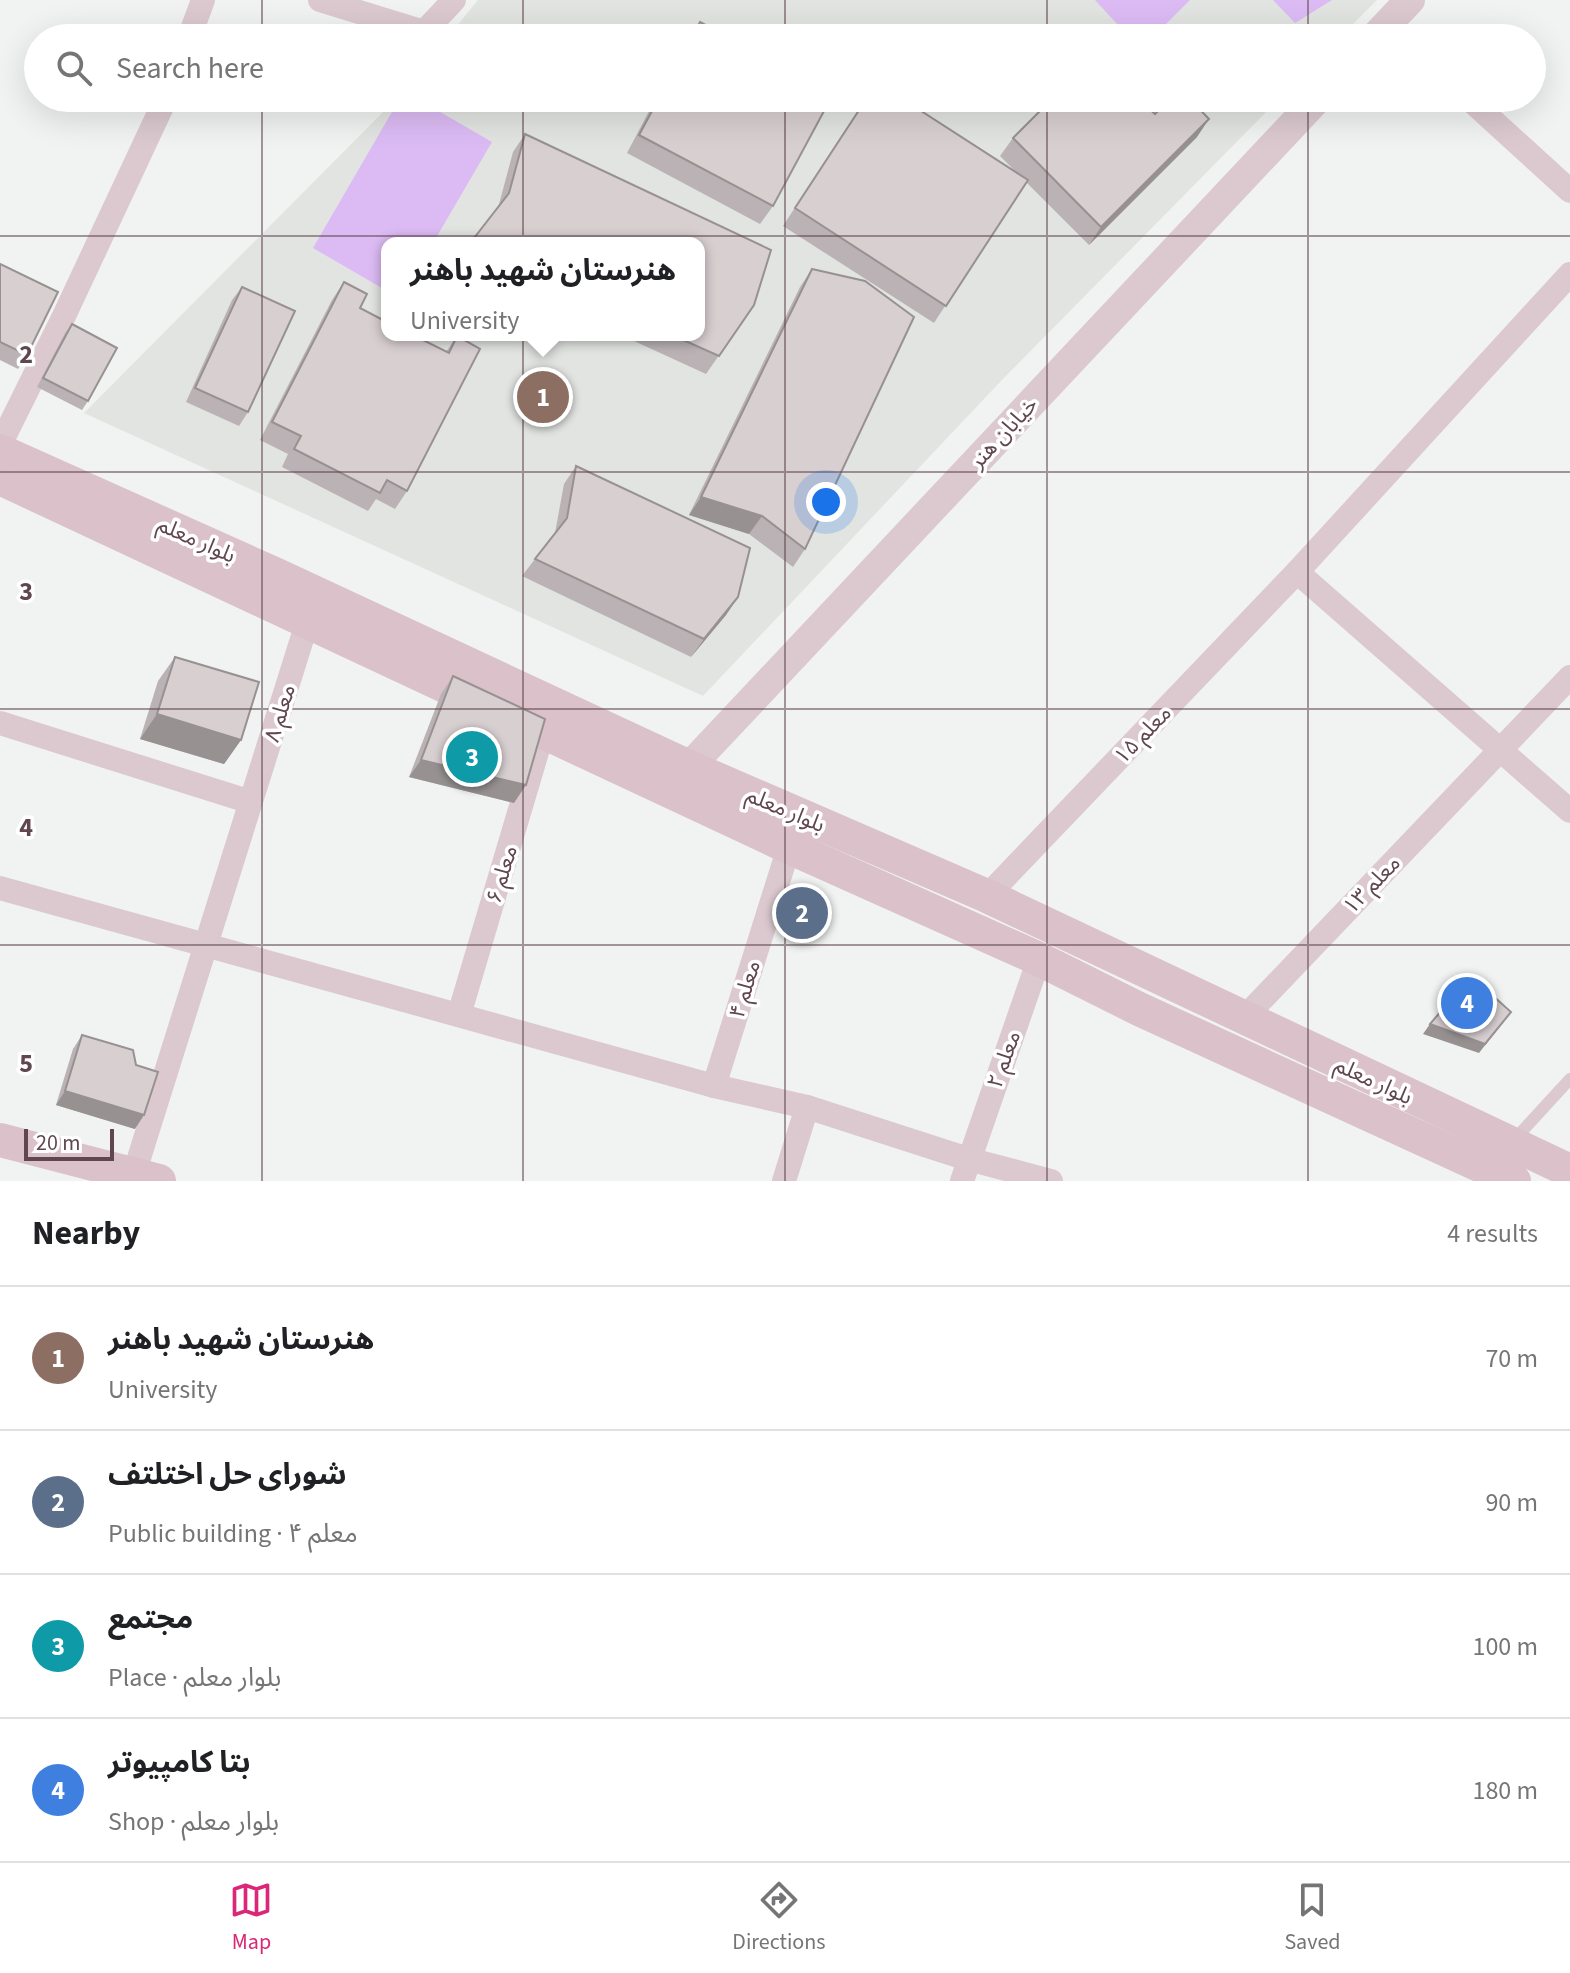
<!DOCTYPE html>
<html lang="en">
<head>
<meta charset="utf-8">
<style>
	body { margin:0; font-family:"Source Sans 3","Noto Sans Arabic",sans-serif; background:#f6f6f6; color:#202124 }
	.scale { position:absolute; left:24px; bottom:20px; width:90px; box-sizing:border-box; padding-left:8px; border:4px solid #60464f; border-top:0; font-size:22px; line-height:28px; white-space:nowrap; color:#60464f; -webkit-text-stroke:6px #fff; paint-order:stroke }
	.you { position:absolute; left:826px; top:502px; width:28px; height:28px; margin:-20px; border:6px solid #fff; border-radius:50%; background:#1a73e8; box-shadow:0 0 0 12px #1a73e833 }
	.badge { display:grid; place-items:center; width:52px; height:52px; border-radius:50%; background:#db2777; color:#fff; font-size:26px; font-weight:700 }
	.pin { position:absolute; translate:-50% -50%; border:4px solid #fff; box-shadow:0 2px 8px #0006 }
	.popup { position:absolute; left:381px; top:237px; width:324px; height:104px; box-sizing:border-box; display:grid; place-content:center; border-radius:16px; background:#fff; filter:drop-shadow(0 2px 6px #0005); font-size:26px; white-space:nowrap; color:#757577 }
	.popup b { font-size:30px; color:#202124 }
	.popup::after { content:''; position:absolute; left:50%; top:100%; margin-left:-16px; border:16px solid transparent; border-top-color:#fff }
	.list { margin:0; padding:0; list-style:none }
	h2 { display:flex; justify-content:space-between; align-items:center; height:104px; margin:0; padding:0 32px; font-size:34px }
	h2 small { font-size:26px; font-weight:400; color:#757577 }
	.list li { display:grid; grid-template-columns:52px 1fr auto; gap:24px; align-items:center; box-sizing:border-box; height:144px; padding:0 32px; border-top:2px solid #e0e0e0 }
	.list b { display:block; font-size:30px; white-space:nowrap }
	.list p { margin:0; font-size:26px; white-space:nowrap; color:#757577 }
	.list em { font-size:26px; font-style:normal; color:#757577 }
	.icon { flex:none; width:44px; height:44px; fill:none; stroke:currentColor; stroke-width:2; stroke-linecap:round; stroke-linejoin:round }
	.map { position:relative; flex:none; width:1570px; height:1181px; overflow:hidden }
	.search { position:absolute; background:#fff; box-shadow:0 8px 32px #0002; left:24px; right:24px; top:24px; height:88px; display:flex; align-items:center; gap:20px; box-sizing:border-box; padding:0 28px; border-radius:44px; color:#757577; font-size:30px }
	.sheet { height:680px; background:#fff }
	nav { display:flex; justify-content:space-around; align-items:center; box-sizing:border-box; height:112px; border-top:2px solid #e0e0e0; background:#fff; font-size:22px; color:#757577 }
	nav a { display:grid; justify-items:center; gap:4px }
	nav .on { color:#db2777 }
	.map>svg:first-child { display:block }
	.education { fill:#e2e4e2; fill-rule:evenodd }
	.green { fill:#dcbbf4 }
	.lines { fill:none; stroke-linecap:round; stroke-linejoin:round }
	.service { stroke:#dbc9cf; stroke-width:12 }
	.minor { stroke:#dbc9cf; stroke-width:24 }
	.tertiary { stroke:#dbc9cf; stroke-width:30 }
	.secondary { stroke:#dbc1c9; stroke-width:34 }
	.wall { fill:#bab2b4 }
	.shaded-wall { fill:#979192 }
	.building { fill:#d8cfd1; stroke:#979192; stroke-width:2 }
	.grid { fill:none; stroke:#60464f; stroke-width:2; stroke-opacity:0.55 }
	.labels { text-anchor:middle; stroke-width:7; stroke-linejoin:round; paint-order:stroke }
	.street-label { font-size:22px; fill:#60464f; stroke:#fff }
	.grid-label { font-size:26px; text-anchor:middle; font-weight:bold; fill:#60464f; stroke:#fff; stroke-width:7; stroke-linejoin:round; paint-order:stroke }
</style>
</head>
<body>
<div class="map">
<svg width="1570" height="1181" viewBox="0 0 1570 1181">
	<rect width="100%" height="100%" fill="#f0f3f1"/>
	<g class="education">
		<path d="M478,0H1377L1339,38H447Z"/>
		<path d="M397,98H1280L1001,381L703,696L84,413ZM387,243H699V335H387Z"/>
	</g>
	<g class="green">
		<path d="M1095,0H1190L1152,38H1130Z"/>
		<path d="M1273,0H1332L1295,23Z"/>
		<path d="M400,98H416L492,142L433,243H387V291L313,248Z"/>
	</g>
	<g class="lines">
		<path class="service" d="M1513,1141L1570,1079"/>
		<g class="minor">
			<path d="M320,0L424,32L454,0"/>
			<path d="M189,38L203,0"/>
			<path d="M1468,98L1570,191"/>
			<path d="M0,445L64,316L166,98"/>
			<path d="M1297,572L1570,811"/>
			<path d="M0,723L251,802"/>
			<path d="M0,888L714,1086L807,1107L968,1159L1051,1181"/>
			<path d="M987,896L1297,572L1570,274"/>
			<path d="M459,1015L543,732"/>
			<path d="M1243,1019L1570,677"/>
			<path d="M714,1086L789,847"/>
			<path d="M134,1174L307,623"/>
			<path d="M784,1181L807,1107"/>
			<path d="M962,1181L1039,959"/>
		</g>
		<g class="tertiary">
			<path d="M1374,38L1410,0"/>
			<path d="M689,767L1318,98"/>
		</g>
		<g class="secondary">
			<path d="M0,451L279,576L689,767L987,896L1570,1171"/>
			<path d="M0,478L789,847L1039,959L1139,1009L1514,1181"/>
			<path d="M0,1140L159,1181"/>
		</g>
	</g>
	<g class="wall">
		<path d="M656,98H831L773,206L760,224L627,153Z"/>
		<path d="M866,98H901L1019,175L1000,156L1013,138L1155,114L1197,137L1089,245L1026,182L934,323L783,226Z"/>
		<path d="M525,134L771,250L754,305L706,374L621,335H699V243H470L498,208L513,152Z"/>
		<path d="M0,264L27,355L18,369L0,360Z"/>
		<path d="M812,269L805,549L793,567L749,534L689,515L800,287Z"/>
		<path d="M344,282L360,308L446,352L457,336L407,491L395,509L376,499L368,511L282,467L288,454L260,440L332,300Z"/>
		<path d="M242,287L248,412L239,426L186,402L232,300Z"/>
		<path d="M72,324L88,401L82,410L37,387L65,333Z"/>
		<path d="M576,466L738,597L726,615L691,657L522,576L555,533L564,484Z"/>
		<path d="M175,657L241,740L224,764L140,739L158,681Z"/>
		<path d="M453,676L514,803L409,777L441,694Z"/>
		<path d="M82,1035L135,1129L56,1105L73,1049Z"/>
	</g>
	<g class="shaded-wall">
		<path d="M1209,119L1197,137L1089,245L1101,227Z"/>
		<path d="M701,497L762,516L749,534L689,515Z"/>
		<path d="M738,597L726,615L691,657L704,639Z"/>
		<path d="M157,714L241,740L224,764L140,739Z"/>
		<path d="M421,760L526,785L514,803L409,777Z"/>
		<path d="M1511,1012L1479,1053L1423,1034L1430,1024Z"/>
		<path d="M65,1091L144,1115L135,1129L56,1105Z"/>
	</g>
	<g class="building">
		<path d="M700,22L729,38H691Z"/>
		<path d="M1121,30L1128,38H1114Z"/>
		<path d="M659,98H831L773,206L639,135Z"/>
		<path d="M867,98H901L1028,180L946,306L795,208Z"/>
		<path d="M1053,98H1138L1155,114L1171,98H1189L1209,119L1101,227L1013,138Z"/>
		<path d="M525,134L771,250L754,305L719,356L672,335H699V243L471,242L509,193Z"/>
		<path d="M0,264L58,292L27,355L0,342Z"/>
		<path d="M812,269L865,281L914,317L805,549L762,516L701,497Z"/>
		<path d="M344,282L367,294L360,308L387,322V335H413L449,353L457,336L480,349L407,491L387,480L380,493L294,449L301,436L272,422Z"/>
		<path d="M242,287L295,311L248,412L195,388Z"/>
		<path d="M72,324L117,348L88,401L43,378Z"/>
		<path d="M576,466L750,548L738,597L704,639L535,559L567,518Z"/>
		<path d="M175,657L259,682L241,740L157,714Z"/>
		<path d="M453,676L545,719L526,785L421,760Z"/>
		<path d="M1471,976L1511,1012L1485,1044L1430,1024Z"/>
		<path d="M82,1035L133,1050L136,1065L158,1072L144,1115L65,1091Z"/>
	</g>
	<path class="grid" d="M262,0V38M523,0V38M785,0V38M1047,0V38M1308,0V38M262,98V1181M523,98V1181M785,98V1181M1047,98V1181M1308,98V1181M0,236H1570M0,472H1570M0,709H1570M0,945H1570"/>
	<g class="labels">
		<g class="street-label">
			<text transform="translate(1003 432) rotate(-47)" y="8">خیابان هنر</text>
			<text transform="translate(197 539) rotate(24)" y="8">بلوار معلم</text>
			<text transform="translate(279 713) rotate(-73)" y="8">معلم ۸</text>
			<text transform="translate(1142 734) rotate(-46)" y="8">معلم ۱۵</text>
			<text transform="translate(786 809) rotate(23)" y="8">بلوار معلم</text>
			<text transform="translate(501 874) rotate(-73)" y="8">معلم ۶</text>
			<text transform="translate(1371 884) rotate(-46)" y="8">معلم ۱۳</text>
			<text transform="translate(744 989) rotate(-73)" y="8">معلم ۴</text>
			<text transform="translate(1003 1059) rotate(-70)" y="8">معلم ۲</text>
			<text transform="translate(1374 1080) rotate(25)" y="8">بلوار معلم</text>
		</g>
	</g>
	<g class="grid-label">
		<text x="26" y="363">2</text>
		<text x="26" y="600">3</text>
		<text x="26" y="836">4</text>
		<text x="26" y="1072">5</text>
	</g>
</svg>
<div class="scale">20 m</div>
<div class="you"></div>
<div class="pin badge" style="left:543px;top:397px;background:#8d6e63">1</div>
<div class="popup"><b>هنرستان شهید باهنر</b>University</div>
<div class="pin badge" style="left:802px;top:913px;background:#5c6f8a">2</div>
<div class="pin badge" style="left:472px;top:757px;background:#0f9aa8">3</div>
<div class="pin badge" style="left:1467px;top:1003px;background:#3f7fe0">4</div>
<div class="search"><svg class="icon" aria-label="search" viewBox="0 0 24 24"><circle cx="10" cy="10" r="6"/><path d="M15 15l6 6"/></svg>Search here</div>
</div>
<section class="sheet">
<h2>Nearby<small>4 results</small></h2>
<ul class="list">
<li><span class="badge" style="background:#8d6e63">1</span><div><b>هنرستان شهید باهنر</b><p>University</p></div><em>70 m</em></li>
<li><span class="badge" style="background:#5c6f8a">2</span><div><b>شورای حل اختلتف</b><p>Public building · معلم ۴</p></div><em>90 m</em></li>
<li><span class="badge" style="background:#0f9aa8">3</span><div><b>مجتمع</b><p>Place · بلوار معلم</p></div><em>100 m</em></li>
<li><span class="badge" style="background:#3f7fe0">4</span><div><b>بتا کامپیوتر</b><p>Shop · بلوار معلم</p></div><em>180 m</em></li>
</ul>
</section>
<nav>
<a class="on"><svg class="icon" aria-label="map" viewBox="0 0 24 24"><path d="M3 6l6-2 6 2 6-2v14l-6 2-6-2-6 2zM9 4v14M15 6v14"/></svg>Map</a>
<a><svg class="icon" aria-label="directions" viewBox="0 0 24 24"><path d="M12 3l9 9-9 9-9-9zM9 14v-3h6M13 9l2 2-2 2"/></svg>Directions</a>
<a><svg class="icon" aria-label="saved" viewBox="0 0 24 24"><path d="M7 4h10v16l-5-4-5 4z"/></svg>Saved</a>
</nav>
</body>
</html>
